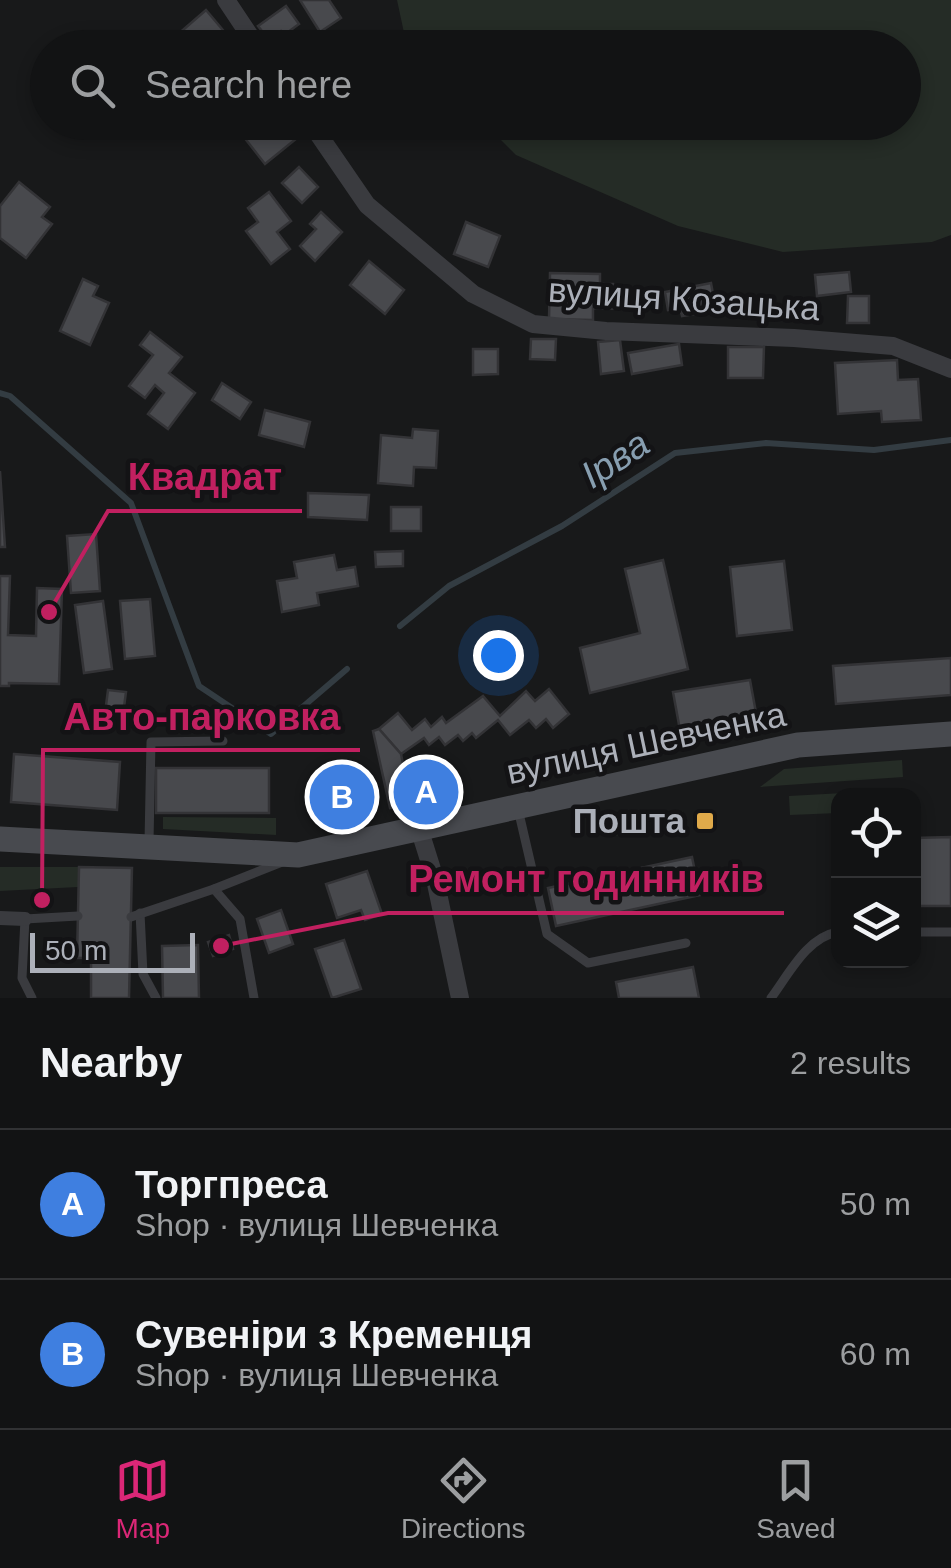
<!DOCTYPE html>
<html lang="en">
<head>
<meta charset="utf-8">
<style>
	body { margin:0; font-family:Helvetica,sans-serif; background:#1b1c1d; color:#f1f3f6 }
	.controls { position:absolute; right:30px; bottom:30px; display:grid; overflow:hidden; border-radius:20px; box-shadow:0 5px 15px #0003 }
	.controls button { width:90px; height:90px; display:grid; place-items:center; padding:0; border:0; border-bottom:2px solid #313234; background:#121314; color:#f1f3f6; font:50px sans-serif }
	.scale { position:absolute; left:30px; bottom:25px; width:165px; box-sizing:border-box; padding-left:10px; border:5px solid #acb0b9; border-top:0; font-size:28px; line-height:35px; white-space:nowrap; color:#acb0b9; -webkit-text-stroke:8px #131315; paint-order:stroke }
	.you { position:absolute; left:498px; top:655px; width:35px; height:35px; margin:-25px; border:8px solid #fff; border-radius:50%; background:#1a73e8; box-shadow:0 0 0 15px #1a73e833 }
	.badge { display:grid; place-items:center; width:65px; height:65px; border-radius:50%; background:#db2777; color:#fff; font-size:32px; font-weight:700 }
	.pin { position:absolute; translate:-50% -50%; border:5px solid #fff; box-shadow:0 2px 10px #0006 }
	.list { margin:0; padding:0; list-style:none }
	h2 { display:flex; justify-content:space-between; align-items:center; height:130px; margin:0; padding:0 40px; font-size:42px }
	h2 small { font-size:32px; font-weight:400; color:#9c9ea0 }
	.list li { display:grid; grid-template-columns:65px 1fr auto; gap:30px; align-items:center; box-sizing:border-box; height:150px; padding:0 40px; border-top:2px solid #313234 }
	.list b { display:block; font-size:38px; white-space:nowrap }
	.list p { margin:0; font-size:32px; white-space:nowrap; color:#9c9ea0 }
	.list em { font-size:32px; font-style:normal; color:#9c9ea0 }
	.icon { flex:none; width:55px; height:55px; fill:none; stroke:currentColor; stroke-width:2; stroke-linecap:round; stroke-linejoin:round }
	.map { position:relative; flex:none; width:951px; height:998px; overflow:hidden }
	.search { position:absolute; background:#121314; box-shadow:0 5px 15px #0003; left:30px; right:30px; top:30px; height:110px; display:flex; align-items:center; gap:25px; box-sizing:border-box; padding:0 35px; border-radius:55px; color:#9c9ea0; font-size:38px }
	.sheet { height:430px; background:#121314 }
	nav { display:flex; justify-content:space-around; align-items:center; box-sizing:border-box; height:140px; border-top:2px solid #313234; background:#121314; font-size:28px; color:#9c9ea0 }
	nav a { display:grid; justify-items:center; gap:5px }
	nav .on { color:#db2777 }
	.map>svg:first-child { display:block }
	.green { fill:#252c26 }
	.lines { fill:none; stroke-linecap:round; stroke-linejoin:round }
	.stream { stroke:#333c42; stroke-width:6 }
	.building { fill:#48494d; stroke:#333336; stroke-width:2.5 }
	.service { stroke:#3a3b3f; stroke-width:9 }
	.pedestrian { stroke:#3a3b3f; stroke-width:14 }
	.minor { stroke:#3a3b3f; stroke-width:18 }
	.secondary { stroke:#484a4f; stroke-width:25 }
	.poi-dot { fill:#e0aa4a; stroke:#131315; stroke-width:4 }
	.labels { text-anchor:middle; stroke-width:9; stroke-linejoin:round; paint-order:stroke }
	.street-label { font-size:35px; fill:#acb0b9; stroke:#131315 }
	.poi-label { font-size:35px; font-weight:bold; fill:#acb0b9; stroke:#131315; text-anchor:end }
	.water-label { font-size:38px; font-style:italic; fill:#879eb0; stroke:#131315 }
	.leader { fill:none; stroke:#c12060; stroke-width:4 }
	.callout-dot { fill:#c12060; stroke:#131315; stroke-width:4 }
	.callout-label { font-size:38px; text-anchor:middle; font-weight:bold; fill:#c12060; stroke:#131315; stroke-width:9; stroke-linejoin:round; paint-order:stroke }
</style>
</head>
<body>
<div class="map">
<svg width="951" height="998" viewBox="0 0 951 998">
	<rect width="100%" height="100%" fill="#18191a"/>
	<g class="green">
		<path d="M397,0H951V235L932,242L783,252L678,226L516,155L484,123L904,122V48L412,47L406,42Z"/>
		<path d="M902,760L903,777L760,787L784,769Z"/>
		<path d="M898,790V795L838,796V813L790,815L789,796Z"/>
		<path d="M683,811L685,823L609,837L607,825Z"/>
		<path d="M163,817L276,818V835L163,829Z"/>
		<path d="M0,867H79L78,887L0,891Z"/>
	</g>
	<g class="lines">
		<g class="stream">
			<path d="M0,393L10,396L131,503L199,686L271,734L347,669"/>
			<path d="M400,626L449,586L562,526L675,453L766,443L874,450L951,440"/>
		</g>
	</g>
	<g class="building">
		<path d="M300,0H329L341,18L320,32Z"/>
		<path d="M286,6L299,24L284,35L281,31L269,40L258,26Z"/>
		<path d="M206,10L238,48H186L176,36Z"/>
		<path d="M232,122H301L307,130L265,164Z"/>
		<path d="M299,167L318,187L302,203L282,183Z"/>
		<path d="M19,182L50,207L42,217L52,224L26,258L0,238V206Z"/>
		<path d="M269,192L291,221L277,232L290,249L271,264L246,231L258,222L248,208Z"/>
		<path d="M321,212L342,232L315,261L300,246L316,229L310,224Z"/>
		<path d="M466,222L500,236L488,267L454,254Z"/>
		<path d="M369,261L404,290L385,314L350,285Z"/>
		<path d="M849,272L851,292L817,296L815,275Z"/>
		<path d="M550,273L600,274V284H613V290H623V309L593,308V320L549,319Z"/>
		<path d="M83,279L98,286L93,296L109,303L90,345L60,331Z"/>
		<path d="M711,283L714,299L705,301L707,312L682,316L680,308L668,310L665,292Z"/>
		<path d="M848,296H869V323H847Z"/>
		<path d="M150,332L182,357L169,373L195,393L168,429L148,414L164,393L155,385L145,398L129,386L153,355L140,345Z"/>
		<path d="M531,339H556L555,360L530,359Z"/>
		<path d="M620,340L624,371L601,374L598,342Z"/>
		<path d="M679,344L682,365L632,374L628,353Z"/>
		<path d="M728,347H764L763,378H728Z"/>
		<path d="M473,349H498V374L473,375Z"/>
		<path d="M897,360L898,380L918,379L921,420L882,422L881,411L838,414L835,363Z"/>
		<path d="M222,383L251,402L240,419L212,400Z"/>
		<path d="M265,410L310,422L304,447L259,435Z"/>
		<path d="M413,429L438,431L436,468L414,467L413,486L378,483L381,435L412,438Z"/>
		<path d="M0,471L5,547H0Z"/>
		<path d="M308,493L369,495L367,520L308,517Z"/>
		<rect x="391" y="507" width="30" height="24"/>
		<path d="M96,534L100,591L71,593L67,536Z"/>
		<path d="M403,551V566L376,567L375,552Z"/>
		<path d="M334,555L337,570L355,567L358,586L317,593L319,605L282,612L277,581L297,578L294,562Z"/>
		<path d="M663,560L688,669L590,693L580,648L640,633L625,569Z"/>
		<path d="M784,561L792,630L737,636L730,567Z"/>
		<path d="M0,576H10L8,635L36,636L37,588L62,589L59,684L9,683V686H0Z"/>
		<path d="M150,599L155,656L125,659L120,601Z"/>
		<path d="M103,601L112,669L84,673L75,605Z"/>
		<path d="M951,658V695L836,704L833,666Z"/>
		<path d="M750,680L759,729L682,741L673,692Z"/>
		<path d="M549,689L569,714L553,728L546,719L536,728L529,720L510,735L498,720L476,738L472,733L463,741L458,735L445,745L439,737L429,745L424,738L401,754L379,729L398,713L412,730L425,719L431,727L442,717L446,723L483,696L500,716L526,691L535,701Z"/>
		<path d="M108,690L126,692L123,715L105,713Z"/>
		<path d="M379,729L401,754L411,803L390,808L373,731Z"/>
		<path d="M14,754L120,762L117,810L11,802Z"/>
		<rect x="156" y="768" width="113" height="45"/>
		<path d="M355,776L358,817L330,819L327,777Z"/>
		<path d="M429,782L433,800L422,803L418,785Z"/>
		<path d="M951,837V906H914V838Z"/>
		<path d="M692,857L700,895L556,926L548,888Z"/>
		<path d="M79,867L132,868L129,998H91V958H77Z"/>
		<path d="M367,871L382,914L365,920L361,910L337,918L326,884Z"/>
		<path d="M281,910L293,944L269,953L257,919Z"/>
		<path d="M229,935L233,949L213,956L208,942Z"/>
		<path d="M344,940L361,989L332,998L315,949Z"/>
		<path d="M198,945L199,998H163L162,946Z"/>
		<path d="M693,967L699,998H619L616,982Z"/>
	</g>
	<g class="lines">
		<g class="service">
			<path d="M518,809L547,934L588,963L686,943"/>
			<path d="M149,842L151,742L223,741"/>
			<path d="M214,889L240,919L254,998"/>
			<path d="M140,913L143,974L156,998"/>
			<path d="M131,917L214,889L282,862"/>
			<path d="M914,932H951"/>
			<path d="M32,998L22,978L25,919L78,916"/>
			<path d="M771,998C789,974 807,937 838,932"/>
		</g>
		<path class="pedestrian" d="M0,918L25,919"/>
		<g class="minor">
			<path d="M226,0L258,48"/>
			<path d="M310,122L367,205L473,294L533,324L606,331L794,338L893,346L951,369"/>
			<path d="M419,828L435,879L460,998"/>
		</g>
		<path class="secondary" d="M0,839L298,855L798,745L951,734"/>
	</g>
	<rect class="poi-dot" x="695" y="811" width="20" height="20" rx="5"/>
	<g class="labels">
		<g class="street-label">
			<text transform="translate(684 299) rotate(4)" y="12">вулиця Козацька</text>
			<text transform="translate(646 743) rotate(-12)" y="12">вулиця Шевченка</text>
		</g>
		<g class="poi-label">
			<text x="685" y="833">Пошта</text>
		</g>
		<g class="water-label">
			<text transform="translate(615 459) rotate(-33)" y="13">Ірва</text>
		</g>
	</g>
	<path class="leader" d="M49 612L108 511H302M42 900L43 750H360M221 946L388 913H784"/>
	<g class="callout-dot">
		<circle cx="49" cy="612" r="10"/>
		<circle cx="42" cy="900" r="10"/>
		<circle cx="221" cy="946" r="10"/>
	</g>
	<g class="callout-label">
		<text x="205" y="490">Квадрат</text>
		<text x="202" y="730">Авто-парковка</text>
		<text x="586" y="892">Ремонт годинників</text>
	</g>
</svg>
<div class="controls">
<button><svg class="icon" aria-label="locate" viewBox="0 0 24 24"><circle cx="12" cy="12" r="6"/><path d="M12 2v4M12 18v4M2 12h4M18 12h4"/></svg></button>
<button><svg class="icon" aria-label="layers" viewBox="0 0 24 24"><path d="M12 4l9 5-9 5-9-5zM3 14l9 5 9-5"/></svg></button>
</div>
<div class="scale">50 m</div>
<div class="you"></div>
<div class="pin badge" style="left:426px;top:792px;background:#3f7fe0">A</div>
<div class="pin badge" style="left:342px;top:797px;background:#3f7fe0">B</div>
<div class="search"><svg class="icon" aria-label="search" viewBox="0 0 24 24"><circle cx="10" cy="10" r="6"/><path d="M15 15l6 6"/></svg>Search here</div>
</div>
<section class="sheet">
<h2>Nearby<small>2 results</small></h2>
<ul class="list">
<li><span class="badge" style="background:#3f7fe0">A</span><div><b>Торгпреса</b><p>Shop · вулиця Шевченка</p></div><em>50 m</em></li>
<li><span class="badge" style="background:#3f7fe0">B</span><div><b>Сувеніри з Кременця</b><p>Shop · вулиця Шевченка</p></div><em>60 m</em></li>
</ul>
</section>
<nav>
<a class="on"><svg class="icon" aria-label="map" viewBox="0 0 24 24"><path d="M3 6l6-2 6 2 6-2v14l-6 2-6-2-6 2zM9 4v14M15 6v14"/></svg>Map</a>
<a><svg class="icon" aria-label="directions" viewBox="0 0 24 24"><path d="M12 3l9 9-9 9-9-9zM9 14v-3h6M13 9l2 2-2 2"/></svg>Directions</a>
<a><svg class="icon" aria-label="saved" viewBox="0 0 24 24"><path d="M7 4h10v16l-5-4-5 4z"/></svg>Saved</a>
</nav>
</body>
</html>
